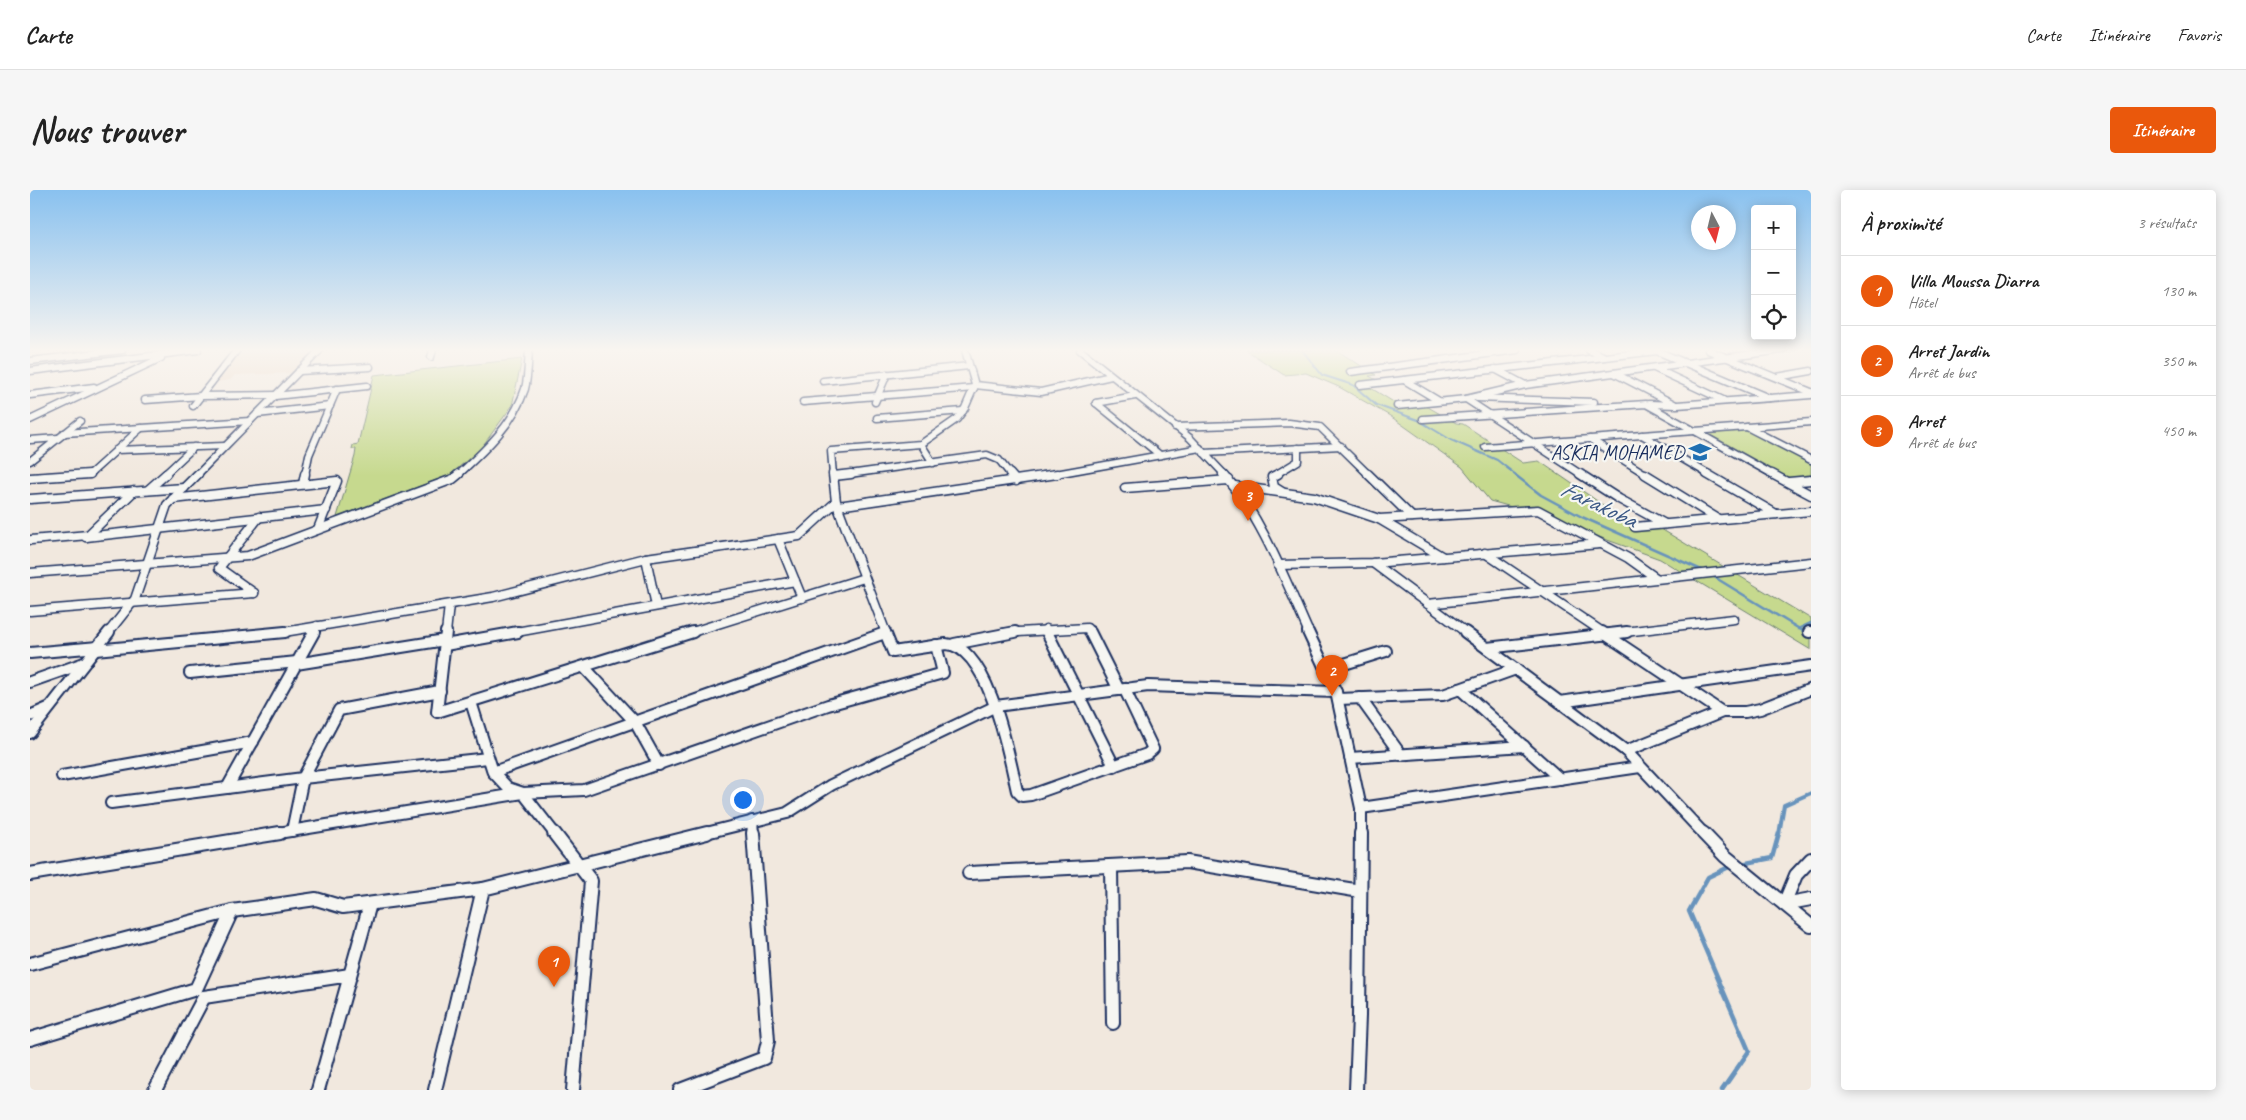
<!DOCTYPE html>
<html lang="fr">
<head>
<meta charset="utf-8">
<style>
	body { margin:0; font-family:Caveat,sans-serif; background:#f6f6f6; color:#222 }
	.controls { position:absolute; right:15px; top:15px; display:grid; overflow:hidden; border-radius:5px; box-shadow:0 2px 12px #0003 }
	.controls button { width:45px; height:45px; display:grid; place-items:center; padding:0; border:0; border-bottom:1px solid #e0e0e0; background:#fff; color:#222; font:25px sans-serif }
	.compass { position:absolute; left:1661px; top:15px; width:45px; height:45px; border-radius:50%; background:#fff; box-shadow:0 2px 12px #0003; rotate:173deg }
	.you { position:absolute; left:712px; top:609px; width:18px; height:18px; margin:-12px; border:4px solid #fff; border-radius:50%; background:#1a73e8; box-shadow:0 0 0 8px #1a73e833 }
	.badge { display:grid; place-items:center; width:32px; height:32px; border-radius:50%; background:#ea580c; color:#fff; font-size:16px; font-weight:700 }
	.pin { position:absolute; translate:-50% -41px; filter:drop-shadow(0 1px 2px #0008) }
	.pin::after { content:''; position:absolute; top:26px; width:18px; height:15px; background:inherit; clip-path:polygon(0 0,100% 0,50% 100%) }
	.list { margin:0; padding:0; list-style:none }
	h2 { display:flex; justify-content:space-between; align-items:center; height:65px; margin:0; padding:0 20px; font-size:21px }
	h2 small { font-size:16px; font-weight:400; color:#767676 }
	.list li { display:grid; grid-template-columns:32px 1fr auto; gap:15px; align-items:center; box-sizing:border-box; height:70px; padding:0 20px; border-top:1px solid #e0e0e0 }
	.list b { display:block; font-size:19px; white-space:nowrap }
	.list p { margin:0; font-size:16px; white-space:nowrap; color:#767676 }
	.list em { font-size:16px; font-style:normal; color:#767676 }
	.icon { flex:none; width:28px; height:28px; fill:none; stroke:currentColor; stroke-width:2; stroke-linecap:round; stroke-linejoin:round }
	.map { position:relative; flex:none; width:1781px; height:900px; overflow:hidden; border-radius:5px }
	header { display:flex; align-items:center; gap:30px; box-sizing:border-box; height:70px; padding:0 25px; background:#fff; border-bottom:1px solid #e0e0e0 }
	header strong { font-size:24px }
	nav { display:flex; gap:28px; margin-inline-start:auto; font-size:18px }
	.intro { display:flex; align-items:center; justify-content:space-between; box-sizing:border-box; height:120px; padding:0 30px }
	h1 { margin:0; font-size:35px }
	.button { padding:12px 22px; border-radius:5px; background:#ea580c; color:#fff; font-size:18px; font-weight:700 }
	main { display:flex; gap:30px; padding:0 30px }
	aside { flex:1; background:#fff; border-radius:5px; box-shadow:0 2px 12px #0003 }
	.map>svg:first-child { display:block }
	.built { fill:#ebd8c6 }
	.green { fill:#c6d98e; stroke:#708476 }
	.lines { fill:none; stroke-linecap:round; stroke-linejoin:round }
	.stream-far3 { stroke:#6793bc; stroke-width:2 }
	.stream-far2 { stroke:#6793bc; stroke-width:2.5 }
	.stream-far1 { stroke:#6793bc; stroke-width:4 }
	.stream { stroke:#6793bc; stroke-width:4.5 }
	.street-far3-casing { stroke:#1b2f5e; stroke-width:9 }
	.street-far2-casing { stroke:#1b2f5e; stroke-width:11 }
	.street-far1-casing { stroke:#1b2f5e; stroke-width:14 }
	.street-casing { stroke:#1b2f5e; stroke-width:16 }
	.street-far3 { stroke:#f6f6f2; stroke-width:6 }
	.street-far2 { stroke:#f6f6f2; stroke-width:8 }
	.street-far1 { stroke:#f6f6f2; stroke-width:10 }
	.street { stroke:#f6f6f2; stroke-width:12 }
	.labels { text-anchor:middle; stroke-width:4.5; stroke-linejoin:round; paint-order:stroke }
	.far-poi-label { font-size:20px; fill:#1b2f5e; stroke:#f6f6f2; text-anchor:end }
	.water-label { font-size:25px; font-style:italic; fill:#3b5885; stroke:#f6f6f2 }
</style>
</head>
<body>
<header>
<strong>Carte</strong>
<nav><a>Carte</a><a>Itinéraire</a><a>Favoris</a></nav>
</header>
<div class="intro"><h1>Nous trouver</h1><a class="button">Itinéraire</a></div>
<main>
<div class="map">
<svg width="1781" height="900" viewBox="0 0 1781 900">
	<rect width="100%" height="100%" fill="#f1e8de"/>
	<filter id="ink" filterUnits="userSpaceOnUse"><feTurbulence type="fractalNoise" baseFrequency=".02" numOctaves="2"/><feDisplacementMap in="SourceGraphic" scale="10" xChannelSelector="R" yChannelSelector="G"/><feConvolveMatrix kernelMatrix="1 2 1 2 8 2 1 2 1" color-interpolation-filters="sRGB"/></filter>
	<g filter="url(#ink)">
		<path class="built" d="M209,160H287L266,183L205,185L200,190L186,192Z"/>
		<g class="green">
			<path d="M1216,160H1306L1346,185L1339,186L1349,191L1336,195L1370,216L1391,213L1426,233L1433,234L1493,273L1509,271L1605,337L1626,336L1781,429V460L1630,369L1500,322L1460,311L1432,277L1360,226L1309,197L1276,183L1254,185Z"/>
			<path d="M492,169L482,216L451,258L420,285L307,327L325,266L326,259H322L323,255L328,254L344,185Z"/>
			<path d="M1716,239L1781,272V290L1761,291L1671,242Z"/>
		</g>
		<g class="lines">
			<path class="stream-far3" d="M1272,160L1292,185L1323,195L1346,215L1388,230L1421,250L1467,270L1486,285"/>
			<g class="stream-far2">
				<path d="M1484,284L1511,305L1552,327L1676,382"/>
				<path d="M1681,385L1776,443"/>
				<path d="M1768,439L1781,433"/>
			</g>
			<g class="stream-far1">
				<path d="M1774,442L1776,443"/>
				<path d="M1749,644L1754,615L1781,603"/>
			</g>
			<g class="stream">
				<path d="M1711,674L1742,668L1749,643"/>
				<path d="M1692,900L1719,861L1659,721L1678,687L1699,677"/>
			</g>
			<g class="street-far3-casing">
				<g id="street-far3">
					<path d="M1050,160L1160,248L1195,285"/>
					<path d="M1559,160L1573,166"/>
					<path d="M1678,160L1781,202"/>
					<path d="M401,167L403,160"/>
					<path d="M0,171L92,160"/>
					<path d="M1624,178L1693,210"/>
					<path d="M1465,179L1495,195"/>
					<path d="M0,181L168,160"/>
					<path d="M269,181L340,177"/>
					<path d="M1320,182L1487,160"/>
					<path d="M1584,183L1644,214"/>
					<path d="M1747,187L1781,181"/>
					<path d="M1374,190L1409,211"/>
					<path d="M793,191L939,176"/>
					<path d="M945,195L1011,202L1081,186"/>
					<path d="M1330,195L1627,161L1739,208"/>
					<path d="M0,205L64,197"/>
					<path d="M245,206L337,196"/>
					<path d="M1447,208L1564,212"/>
					<path d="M1436,209L1552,285"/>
					<path d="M115,210L171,206L247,205"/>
					<path d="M773,212L944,198"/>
					<path d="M845,212L857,184"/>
					<path d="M1066,213L1130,265"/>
					<path d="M1066,213L1105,206"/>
					<path d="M1619,214L1647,215L1781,205"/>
					<path d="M163,216L207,160"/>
					<path d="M1367,216L1436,209L1495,195L1752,160"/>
					<path d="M227,224L300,216"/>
					<path d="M847,228L933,221"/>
					<path d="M1393,229L1616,214L1744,285"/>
					<path d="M0,230L131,168"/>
					<path d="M1145,237L1259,233L1290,237L1339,285"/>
					<path d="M1717,237L1781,270"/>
					<path d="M34,243L220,231"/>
					<path d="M1612,245L1680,285"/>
					<path d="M1560,249L1617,285"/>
					<path d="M0,250L28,248"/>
					<path d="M891,254L903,273"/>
					<path d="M1455,257L1781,232"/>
					<path d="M86,260L195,256"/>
					<path d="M1174,263L1311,256"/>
					<path d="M0,271L50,231"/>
					<path d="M47,285L60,284L111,238"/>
					<path d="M134,285L164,257"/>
					<path d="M167,285L290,160"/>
					<path d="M275,285L279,265L307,199"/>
					<path d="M428,285C455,260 483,235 495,199C498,187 498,172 499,160"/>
					<path d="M803,285L801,261L891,254L927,229L935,218L945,195L935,160"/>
					<path d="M812,285L957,265L969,270L981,285"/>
					<path d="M1020,285L1170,258"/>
					<path d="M1245,285L1268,271V258"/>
				</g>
			</g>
			<g class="street-far2-casing">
				<g id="street-far2">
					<path d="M803,284L806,312L856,443"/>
					<path d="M980,284L986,291"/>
					<path d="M1193,284C1230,323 1257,394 1279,443"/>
					<path d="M1248,284L1242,287L1244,297L1252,302"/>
					<path d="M1338,284L1382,327"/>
					<path d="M1550,284L1589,309L1635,334"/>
					<path d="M1615,284L1688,329"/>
					<path d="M1677,284L1746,324"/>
					<path d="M1742,284L1781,305"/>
					<path d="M804,286L821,284"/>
					<path d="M0,288L60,284"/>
					<path d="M1759,292L1781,290"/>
					<path d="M273,294L275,284"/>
					<path d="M1205,296L1284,307L1349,329L1508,320L1598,368L1626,388"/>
					<path d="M1095,298L1199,290"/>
					<path d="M118,300L136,284"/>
					<path d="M0,309L154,298"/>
					<path d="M143,309L307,291L288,339"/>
					<path d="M808,316L1027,284"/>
					<path d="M1349,329L1413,367"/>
					<path d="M1605,337L1781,321"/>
					<path d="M56,347L296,320"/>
					<path d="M56,347L104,301"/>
					<path d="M748,349L772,408"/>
					<path d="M1,350L58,345"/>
					<path d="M1455,363L1574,443"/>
					<path d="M616,368L626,416"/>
					<path d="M1343,373L1437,443"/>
					<path d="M1248,375L1343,373L1570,354"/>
					<path d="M0,383L218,366L423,289L429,284"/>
					<path d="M224,403L189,378L229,327"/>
					<path d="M1398,414L1781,372"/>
					<path d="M0,421L224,403"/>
					<path d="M1016,439L1018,443"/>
					<path d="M1779,442H1781"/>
					<path d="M78,443L105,409L137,315L168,284"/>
					<path d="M248,443L463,407L616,368L769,346L806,312"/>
					<path d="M283,443L287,436"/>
					<path d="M416,443L419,415"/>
					<path d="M481,443L765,391"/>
					<path d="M659,443L834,388"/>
					<path d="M973,443L1057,438L1061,443"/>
					<path d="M1586,443L1704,429"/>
				</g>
			</g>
			<g class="street-far1-casing">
				<g id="street-far1">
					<path d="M416,442L407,522L663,442"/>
					<path d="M855,442L863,462L916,454C959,456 979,566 987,601L992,606L1001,605L1117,564L1123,559L1095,500"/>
					<path d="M1017,442L1084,576"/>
					<path d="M1060,442L1089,500"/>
					<path d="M1278,442L1306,502L1331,618V644"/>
					<path d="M1435,442L1596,561L1674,644"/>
					<path d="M1572,442L1692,522"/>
					<path d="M1779,442H1781"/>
					<path d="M924,454L985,442"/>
					<path d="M415,455L488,442"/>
					<path d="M1457,458L1597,442"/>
					<path d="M65,460L255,442"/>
					<path d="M0,463L68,457"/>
					<path d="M266,474L415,450"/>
					<path d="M554,477L605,532L629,575"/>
					<path d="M1295,480L1356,461"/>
					<path d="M160,483L267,472"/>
					<path d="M0,492L54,473"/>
					<path d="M1430,499L1530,589"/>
					<path d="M1330,508L1371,565"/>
					<path d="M1308,509L1413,505L1486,479"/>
					<path d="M441,512L463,582L478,598L493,603L525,644"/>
					<path d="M1530,512L1781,476"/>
					<path d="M0,526L18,518"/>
					<path d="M0,543L79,442"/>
					<path d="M1596,561L1692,522H1715L1730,519L1781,499"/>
					<path d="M1320,568L1494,556"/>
					<path d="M463,582L855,443"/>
					<path d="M32,586L223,552"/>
					<path d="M197,598L284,442"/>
					<path d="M81,613L273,588L458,568"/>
					<path d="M1331,618L1610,577"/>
					<path d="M722,631L723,644"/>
					<path d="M262,641L273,588L309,520L410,501"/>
					<path d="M242,644L493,603L554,600L798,515L913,483L906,455"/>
					<path d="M672,644L757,623L801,595L966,516L1118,496L1306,502"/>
				</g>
			</g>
			<g class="street-casing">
				<g id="street">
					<path d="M524,643L561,691L543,900"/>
					<path d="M1673,643L1695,666L1781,736"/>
					<path d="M1081,676L1083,833"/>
					<path d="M939,683L1157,672L1330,701"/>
					<path d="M0,684L250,643"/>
					<path d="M1754,714L1766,685L1781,669"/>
					<path d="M1754,714L1781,709"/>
					<path d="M0,774L202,721L286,709L313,717L453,699L677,643"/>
					<path d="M174,807L320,785"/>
					<path d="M0,849L166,799L202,721"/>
					<path d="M125,900L174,807"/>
					<path d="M288,900L340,714"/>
					<path d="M405,900L453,699"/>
					<path d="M650,900L734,868L738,851L723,643"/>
					<path d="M1326,900L1329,826L1331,643"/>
				</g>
			</g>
			<use href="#street-far3" class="street-far3"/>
			<use href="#street-far2" class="street-far2"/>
			<use href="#street-far1" class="street-far1"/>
			<use href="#street" class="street"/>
		</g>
	</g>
	<linearGradient id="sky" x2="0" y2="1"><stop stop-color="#89c1ef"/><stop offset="0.56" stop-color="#f9f5f0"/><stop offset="1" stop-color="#f9f5f0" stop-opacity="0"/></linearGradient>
	<rect width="1781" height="286" fill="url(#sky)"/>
	<defs>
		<g id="school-bare" transform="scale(1.725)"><path d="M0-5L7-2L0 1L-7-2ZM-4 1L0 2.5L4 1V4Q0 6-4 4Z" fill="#1f6fb2" stroke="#f6f6f2" stroke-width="2.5" paint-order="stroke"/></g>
	</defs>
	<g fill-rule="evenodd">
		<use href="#school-bare" x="1670" y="262"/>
	</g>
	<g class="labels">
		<g class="far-poi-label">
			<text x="1654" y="269">ASKIA MOHAMED</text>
		</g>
		<g class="water-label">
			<text transform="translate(1569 313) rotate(25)" y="9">Farakoba</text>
		</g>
	</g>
</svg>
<div class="controls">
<button>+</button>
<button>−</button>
<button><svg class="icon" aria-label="locate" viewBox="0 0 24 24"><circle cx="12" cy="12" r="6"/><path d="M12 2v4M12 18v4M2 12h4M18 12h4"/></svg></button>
</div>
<svg class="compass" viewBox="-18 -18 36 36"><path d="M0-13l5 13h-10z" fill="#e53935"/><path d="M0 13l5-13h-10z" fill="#767676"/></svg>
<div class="you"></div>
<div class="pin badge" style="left:524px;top:797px">1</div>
<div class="pin badge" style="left:1302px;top:506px">2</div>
<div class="pin badge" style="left:1218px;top:331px">3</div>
</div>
<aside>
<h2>À proximité<small>3 résultats</small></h2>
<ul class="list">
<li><span class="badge">1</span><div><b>Villa Moussa Diarra</b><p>Hôtel</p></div><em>130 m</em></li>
<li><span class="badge">2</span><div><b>Arret Jardin</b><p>Arrêt de bus</p></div><em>350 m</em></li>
<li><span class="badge">3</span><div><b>Arret</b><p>Arrêt de bus</p></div><em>450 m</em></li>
</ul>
</aside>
</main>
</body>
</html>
